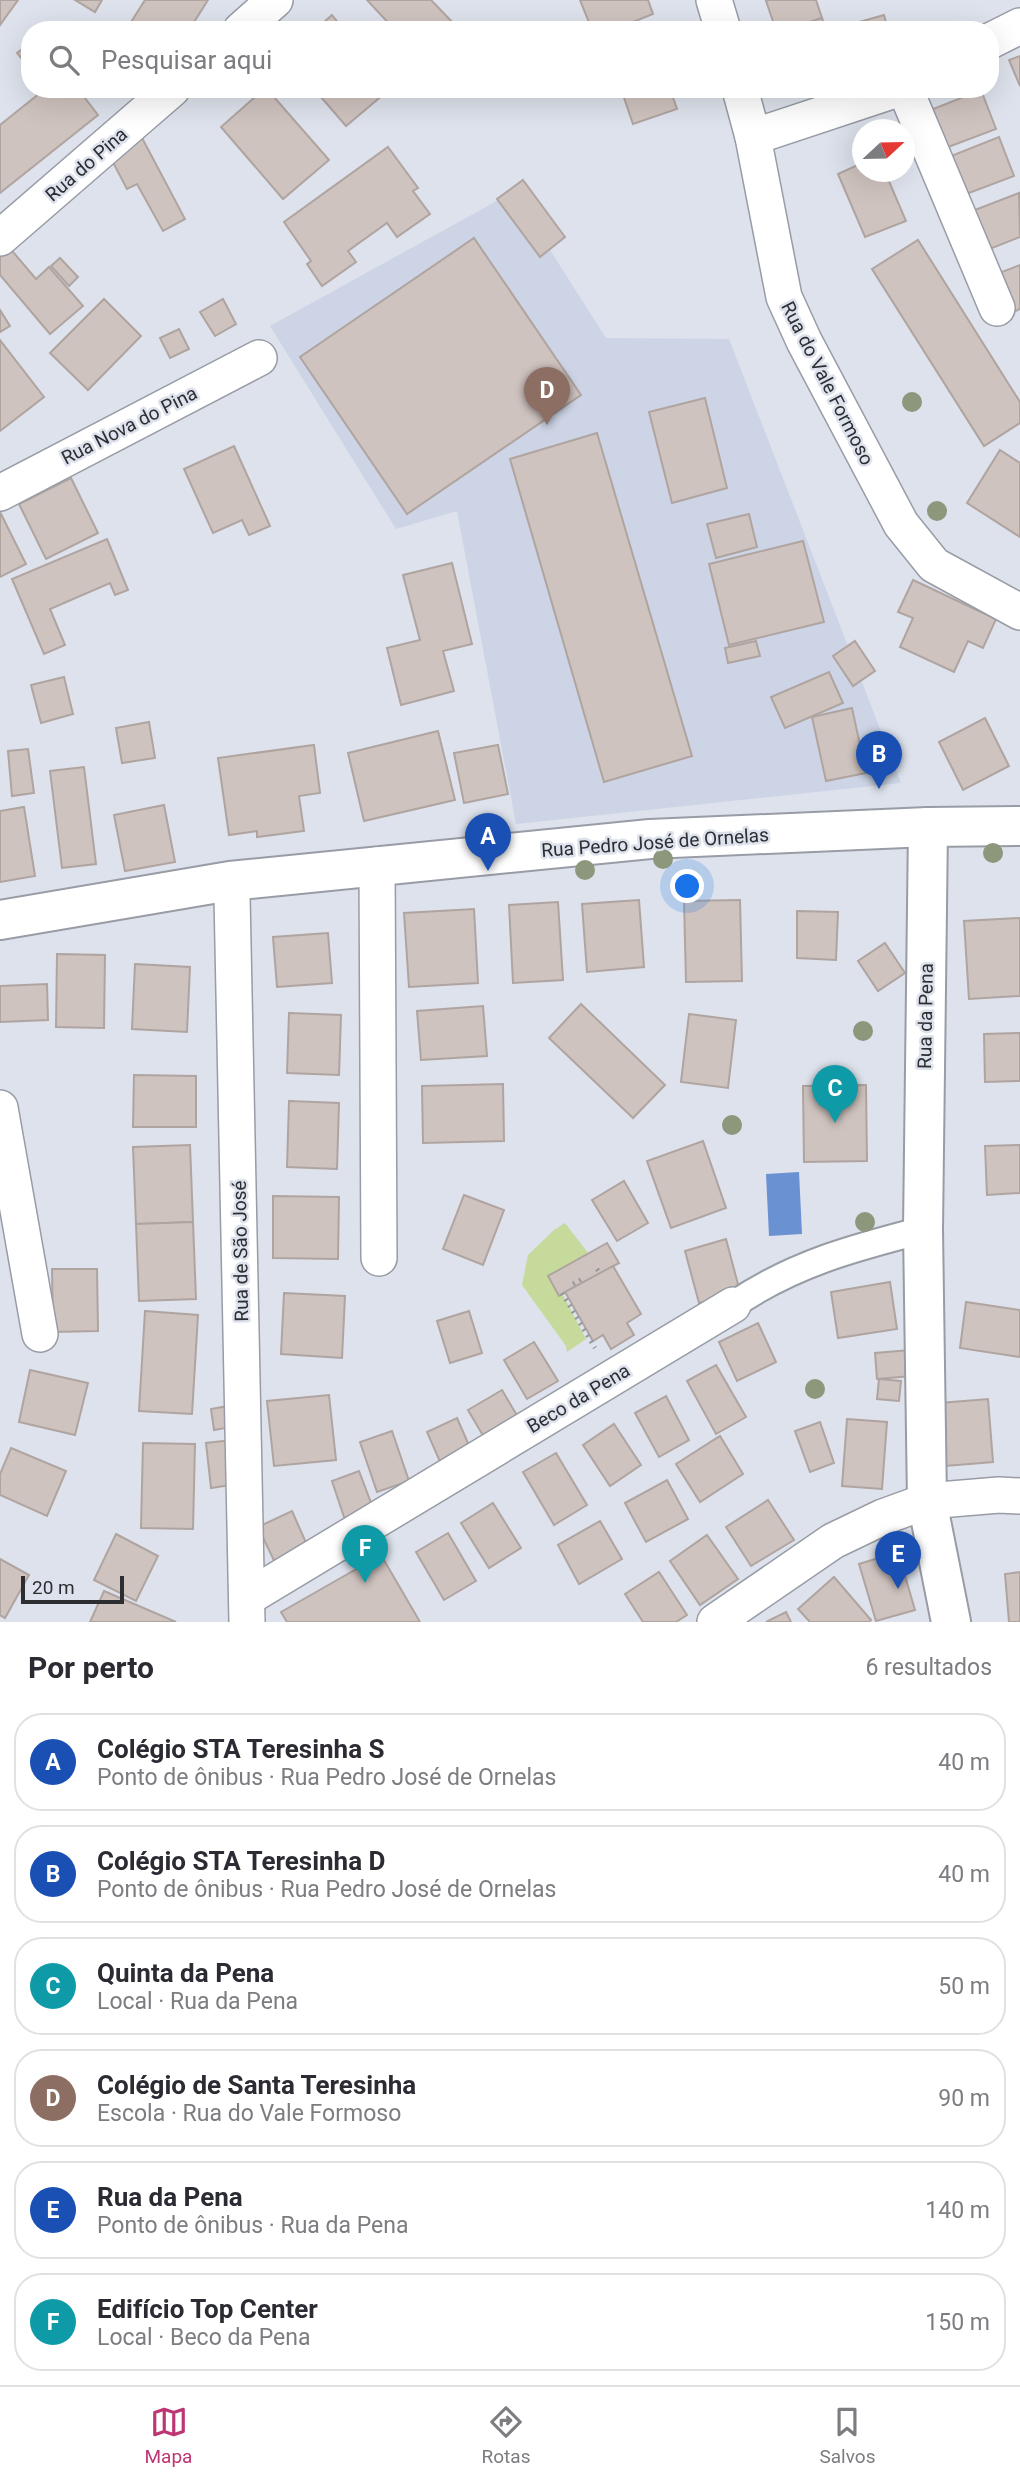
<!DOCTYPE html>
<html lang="pt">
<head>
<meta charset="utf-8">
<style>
	body { margin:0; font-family:Roboto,sans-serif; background:#f7f7f7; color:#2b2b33 }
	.compass { position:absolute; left:852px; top:119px; width:63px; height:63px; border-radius:50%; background:#fff; box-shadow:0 7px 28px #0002; rotate:68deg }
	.scale { position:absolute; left:21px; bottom:18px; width:103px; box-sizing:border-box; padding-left:7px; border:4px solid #2c2e32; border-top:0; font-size:19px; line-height:24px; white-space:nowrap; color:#2c2e32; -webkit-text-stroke:5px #dde2ec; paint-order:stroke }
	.you { position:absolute; left:688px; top:887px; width:24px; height:24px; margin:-18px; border:5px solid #fff; border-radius:50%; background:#1a73e8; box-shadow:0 0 0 10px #1a73e833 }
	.badge { display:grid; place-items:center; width:46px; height:46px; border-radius:50%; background:#bd3572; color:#fff; font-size:23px; font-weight:700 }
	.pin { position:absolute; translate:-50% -58px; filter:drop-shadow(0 2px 4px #0008) }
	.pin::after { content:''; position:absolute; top:37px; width:24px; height:21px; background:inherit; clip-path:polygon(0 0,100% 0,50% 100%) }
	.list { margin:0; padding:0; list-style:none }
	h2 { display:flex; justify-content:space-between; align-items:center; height:91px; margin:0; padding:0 28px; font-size:30px }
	h2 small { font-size:23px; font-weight:400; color:#7c7c81 }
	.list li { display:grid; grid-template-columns:46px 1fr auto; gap:21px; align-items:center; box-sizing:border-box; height:98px; margin:0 14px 14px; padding:0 14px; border:2px solid #e1e1e2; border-radius:28px }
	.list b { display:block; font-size:26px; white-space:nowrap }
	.list p { margin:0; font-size:23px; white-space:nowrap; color:#7c7c81 }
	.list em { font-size:23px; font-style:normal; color:#7c7c81 }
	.icon { flex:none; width:38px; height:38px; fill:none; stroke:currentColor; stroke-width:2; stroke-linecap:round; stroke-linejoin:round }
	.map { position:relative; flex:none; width:1020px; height:1622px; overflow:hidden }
	.search { position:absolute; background:#fff; box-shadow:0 7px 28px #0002; left:21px; right:21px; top:21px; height:77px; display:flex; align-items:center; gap:18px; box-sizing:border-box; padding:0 24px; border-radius:28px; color:#7c7c81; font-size:26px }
	.sheet { height:763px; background:#fff }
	nav { display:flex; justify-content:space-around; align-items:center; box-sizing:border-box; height:98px; border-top:2px solid #e1e1e2; background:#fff; font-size:19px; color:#7c7c81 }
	nav a { display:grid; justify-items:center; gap:4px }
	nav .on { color:#bd3572 }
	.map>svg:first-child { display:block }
	.built { fill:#ccd4e5 }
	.green { fill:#c6da9b }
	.water { fill:#6a91d2 }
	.building { fill:#cfc3bf; stroke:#afa4a0; stroke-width:2 }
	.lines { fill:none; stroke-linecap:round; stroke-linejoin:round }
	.pedestrian-casing { stroke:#979ca5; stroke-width:30 }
	.minor-casing { stroke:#979ca5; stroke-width:38 }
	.tertiary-casing { stroke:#979ca5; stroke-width:42 }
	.path { stroke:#94989f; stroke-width:4.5; stroke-dasharray:2 5; stroke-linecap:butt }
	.pedestrian { stroke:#fff; stroke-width:26 }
	.minor { stroke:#fff; stroke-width:35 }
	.tertiary { stroke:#fff; stroke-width:38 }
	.tree { fill:#8c977c }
	.labels { text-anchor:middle; stroke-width:5; stroke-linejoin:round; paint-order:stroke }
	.street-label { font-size:19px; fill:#2c2e32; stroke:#dde2ec }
</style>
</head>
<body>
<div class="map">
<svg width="1020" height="1622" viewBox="0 0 1020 1622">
	<rect width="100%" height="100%" fill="#dde2ec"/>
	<path class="built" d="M513,192L606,338L729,339L901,783L516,824L457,511L396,529L270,326Z"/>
	<path class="green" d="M565,1223L588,1253L548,1276L559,1295L562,1293L586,1339L567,1352L566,1346L522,1285L528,1255L554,1230Z"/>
	<path class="water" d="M799,1172L802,1234L769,1236L766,1174Z"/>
	<g class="building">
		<path d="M0,0H18L0,25Z"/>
		<path d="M75,0H102L95,12Z"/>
		<path d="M145,0H208L189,30H126Z"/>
		<path d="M367,0H431L459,29L395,30Z"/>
		<path d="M580,0H648L653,14L613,30H592Z"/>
		<path d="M769,0H816L822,18L786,30H776L766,1Z"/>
		<path d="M332,15L344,30H315Z"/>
		<path d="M884,15L888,30H846L845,26Z"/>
		<path d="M822,18L826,30H786Z"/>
		<path d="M30,43V69L17,53Z"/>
		<path d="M1020,56V86L1009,60Z"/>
		<path d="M45,89H78L98,115L0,193V125Z"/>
		<path d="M264,89H267L329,160L283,199L221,127Z"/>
		<path d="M314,89H390L346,126Z"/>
		<path d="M621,89H670L677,109L633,124Z"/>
		<path d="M797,89H823L800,97Z"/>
		<path d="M981,90L996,129L943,149L928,111Z"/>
		<path d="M141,136L185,219L163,231L137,184L127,189L108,153Z"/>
		<path d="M999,137L1014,176L961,196L946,158Z"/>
		<path d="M388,147L418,188L413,191L430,214L397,237L387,223L348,251L356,262L322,286L307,264L311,261L284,222Z"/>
		<path d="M862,163V172H885L906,221L865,237L838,174Z"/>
		<path d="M523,180L565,237L540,257L497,199Z"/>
		<path d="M1019,193L1020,237L982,252L967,213Z"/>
		<path d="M474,238L581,395L407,514L300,357Z"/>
		<path d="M2,239L36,279L49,267L83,306L50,334L0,275V241Z"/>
		<path d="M918,240L1020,402V423L984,446L872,269Z"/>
		<path d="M60,258L78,277L69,286L51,266Z"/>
		<path d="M1020,265V309L1009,314L994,275Z"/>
		<path d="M104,299L141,336L88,390L50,353Z"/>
		<path d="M223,299L236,324L215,336L200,312Z"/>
		<path d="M0,310L10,326L0,332Z"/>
		<path d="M179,329L189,349L170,358L160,338Z"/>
		<path d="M0,340L44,397L0,431Z"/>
		<path d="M705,398L727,488L672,503L649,412Z"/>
		<path d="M597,433L692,756L604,782L510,459Z"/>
		<path d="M234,446L270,526L249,535L242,520L213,533L184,469Z"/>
		<path d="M1000,450L1020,463V537L967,503Z"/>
		<path d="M71,478L98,533L46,559L19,504Z"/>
		<path d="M0,512L26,564L0,577Z"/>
		<path d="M749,514L757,547L716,558L707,524Z"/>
		<path d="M107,539L128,590L115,595L110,583L50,609L65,645L44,654L12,579Z"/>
		<path d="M803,541L824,622L729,645L709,564Z"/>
		<path d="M452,563L472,644L443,651L454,691L401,705L387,648L420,640L403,575Z"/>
		<path d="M913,580L996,619L983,648L968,641L954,672L900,647L913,618L898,612Z"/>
		<path d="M756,641L760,656L728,663L725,648Z"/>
		<path d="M855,641L875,671L853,686L833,656Z"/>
		<path d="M829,672L843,703L785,728L771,697Z"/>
		<path d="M64,677L73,714L41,723L31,685Z"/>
		<path d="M852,708L866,773L826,781L812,717Z"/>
		<path d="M985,718L1009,766L963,790L939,742Z"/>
		<path d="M149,722L155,758L122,763L116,728Z"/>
		<path d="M438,731L455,800L364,821L348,753Z"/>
		<path d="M314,745L320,793L299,796L304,831L257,837V831L229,835L218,758Z"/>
		<path d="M498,745L508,794L464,803L454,753Z"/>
		<path d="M28,749L34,793L12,796L8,751Z"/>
		<path d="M84,767L96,864L62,868L50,771Z"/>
		<path d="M164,805L175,862L125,871L114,815Z"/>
		<path d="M24,807L35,876L0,882V811Z"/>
		<path d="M639,900L644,967L587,972L582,904Z"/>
		<path d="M740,900L742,981L686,982L684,901Z"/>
		<path d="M558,902L563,980L513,983L509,905Z"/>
		<path d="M474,909L478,983L409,987L404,913Z"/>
		<path d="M797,911L838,912L836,960L797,958Z"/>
		<path d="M1020,918V996L969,999L964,921Z"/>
		<path d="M328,933L332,983L277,987L273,937Z"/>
		<path d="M885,943L905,973L878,991L858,961Z"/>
		<path d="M57,954L105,955L104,1028L56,1027Z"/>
		<path d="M135,964L190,967L187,1032L132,1029Z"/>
		<path d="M47,984L48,1020L0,1022V986Z"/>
		<path d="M581,1004L665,1085L633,1118L549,1038Z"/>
		<path d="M483,1006L487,1056L421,1060L417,1011Z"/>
		<path d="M289,1013L341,1015L339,1075L287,1073Z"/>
		<path d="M689,1014L736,1020L728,1088L681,1082Z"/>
		<path d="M1020,1033V1081L985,1082L984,1034Z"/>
		<path d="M134,1075L196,1076V1127H133Z"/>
		<path d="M503,1084L504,1141L423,1143L422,1086Z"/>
		<path d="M866,1085L867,1161L804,1162L803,1086Z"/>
		<path d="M289,1101L339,1103L337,1169L287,1167Z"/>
		<path d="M703,1141L726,1208L671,1228L647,1161Z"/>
		<path d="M190,1145L193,1222L136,1224L133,1147Z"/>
		<path d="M1020,1145V1193L987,1195L985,1146Z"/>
		<path d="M624,1181L648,1223L617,1241L592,1200Z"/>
		<path d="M464,1195L504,1210L483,1265L443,1249Z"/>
		<path d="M273,1196L339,1197L338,1259L273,1258Z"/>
		<path d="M193,1222L196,1299L139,1301L136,1224Z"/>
		<path d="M726,1239L740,1292L699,1303L685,1251Z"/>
		<path d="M607,1243L619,1263L559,1296L548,1276Z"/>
		<path d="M613,1266L641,1314L627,1323L634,1335L611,1349L603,1335L593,1341L565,1292Z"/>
		<path d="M52,1269H97L98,1331L53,1332Z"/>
		<path d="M890,1282L897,1329L838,1338L831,1292Z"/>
		<path d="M284,1293L345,1296L342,1358L281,1354Z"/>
		<path d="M966,1302L1020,1310V1357L960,1348Z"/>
		<path d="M145,1311L198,1315L192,1414L139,1411Z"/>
		<path d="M469,1311L482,1353L450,1363L437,1321Z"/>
		<path d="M758,1323L776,1362L737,1381L719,1342Z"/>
		<path d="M534,1342L558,1381L527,1399L504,1360Z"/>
		<path d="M910,1350L912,1376L877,1379L875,1353Z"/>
		<path d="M716,1365L746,1417L716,1434L687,1381Z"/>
		<path d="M30,1370L88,1383L75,1435L19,1422Z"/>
		<path d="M879,1379L901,1381L899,1401L877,1399Z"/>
		<path d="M502,1390L519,1419L485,1439L468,1410Z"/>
		<path d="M329,1395L336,1460L274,1466L267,1401Z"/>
		<path d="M666,1396L689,1440L659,1457L635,1413Z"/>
		<path d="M988,1399L993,1462L945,1466L940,1403Z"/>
		<path d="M228,1406L231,1427L214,1430L211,1409Z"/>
		<path d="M457,1418L471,1450L441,1464L427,1432Z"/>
		<path d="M847,1419L887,1422L882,1489L842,1486Z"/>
		<path d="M820,1422L834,1463L810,1472L795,1431Z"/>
		<path d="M614,1424L641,1465L610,1486L583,1445Z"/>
		<path d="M392,1431L409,1481L377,1492L360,1442Z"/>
		<path d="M720,1436L743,1474L700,1502L676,1464Z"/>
		<path d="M232,1440L237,1484L211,1488L206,1443Z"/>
		<path d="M143,1443L195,1444L193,1529L141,1528Z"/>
		<path d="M11,1448L66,1471L47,1516L0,1495V1474Z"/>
		<path d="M556,1453L587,1505L554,1525L523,1472Z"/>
		<path d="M359,1471L376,1516L347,1526L332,1481Z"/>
		<path d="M667,1480L688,1519L646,1542L625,1503Z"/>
		<path d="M768,1500L794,1540L751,1566L726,1527Z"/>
		<path d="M493,1503L521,1548L489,1568L461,1523Z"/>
		<path d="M292,1511L311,1554L278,1569L258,1527Z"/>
		<path d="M600,1521L622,1559L579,1584L558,1545Z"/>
		<path d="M448,1533L476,1581L444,1600L416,1552Z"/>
		<path d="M116,1534L158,1556L136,1601L94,1580Z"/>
		<path d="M707,1535L738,1579L700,1605L670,1561Z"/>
		<path d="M898,1552L915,1610L876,1621L859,1564Z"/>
		<path d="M381,1555L420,1622H287L281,1612Z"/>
		<path d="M0,1559L29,1575L5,1618L0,1615Z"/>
		<path d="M659,1572L687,1615L676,1622H643L625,1594Z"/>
		<path d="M1020,1572V1622H1009L1005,1574Z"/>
		<path d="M834,1577L871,1620L869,1622H810L798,1609Z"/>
		<path d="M104,1591L176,1622H90Z"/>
		<path d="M786,1612L791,1622H766Z"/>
	</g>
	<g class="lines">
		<g class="pedestrian-casing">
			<path id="pedestrian" d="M733,1305C793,1264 853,1248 923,1230"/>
		</g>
		<g class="minor-casing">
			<g id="minor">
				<path d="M714,0L723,30"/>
				<path d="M241,30L275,0"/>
				<path d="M990,41L1020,26"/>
				<path d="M740,89L753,137L784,297L804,341L901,524L934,565L1020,612"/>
				<path d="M905,89L997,308"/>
				<path d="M753,137L898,89"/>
				<path d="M0,238L172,89"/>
				<path d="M0,493L259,358"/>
				<path d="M377,865L379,1258"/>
				<path d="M230,881L232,896L247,1622"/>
				<path d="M0,1108L40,1334"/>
				<path d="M247,1598L733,1305"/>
				<path d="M715,1622L833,1541L883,1517L927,1501L999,1495L1020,1496"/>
			</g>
		</g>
		<g class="tertiary-casing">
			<g id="tertiary">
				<path d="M928,827L923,1230L927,1501L951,1622"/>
				<path d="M0,920L230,881L650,839L928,827L1020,826"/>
			</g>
		</g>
		<g class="path">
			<path d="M597,1269L600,1273"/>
			<path d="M573,1284L582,1279"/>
			<path d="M562,1293L595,1348"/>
		</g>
		<use href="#pedestrian" class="pedestrian"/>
		<use href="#minor" class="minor"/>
		<use href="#tertiary" class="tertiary"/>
	</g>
	<g class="tree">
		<circle cx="912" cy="402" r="10"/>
		<circle cx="937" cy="511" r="10"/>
		<circle cx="993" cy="853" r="10"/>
		<circle cx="663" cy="859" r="10"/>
		<circle cx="585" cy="870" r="10"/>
		<circle cx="863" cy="1031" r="10"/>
		<circle cx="732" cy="1125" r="10"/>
		<circle cx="865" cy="1222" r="10"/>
		<circle cx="815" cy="1389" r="10"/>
	</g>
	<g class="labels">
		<g class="street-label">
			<text transform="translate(86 164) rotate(-41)" y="7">Rua do Pina</text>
			<text transform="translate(828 383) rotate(63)" y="7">Rua do Vale Formoso</text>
			<text transform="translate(129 425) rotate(-27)" y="7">Rua Nova do Pina</text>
			<text transform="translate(655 842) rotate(-4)" y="7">Rua Pedro José de Ornelas</text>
			<text transform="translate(925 1016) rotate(-89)" y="7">Rua da Pena</text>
			<text transform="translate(240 1251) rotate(-91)" y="7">Rua de São José</text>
			<text transform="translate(578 1398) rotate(-31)" y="7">Beco da Pena</text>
		</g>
	</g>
</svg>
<svg class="compass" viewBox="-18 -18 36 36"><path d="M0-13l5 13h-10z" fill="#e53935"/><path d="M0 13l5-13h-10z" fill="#7c7c81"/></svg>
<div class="scale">20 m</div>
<div class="you"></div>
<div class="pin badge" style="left:488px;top:871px;background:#1a4fb4">A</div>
<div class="pin badge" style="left:879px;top:789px;background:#1a4fb4">B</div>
<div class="pin badge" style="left:835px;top:1123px;background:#0f9aa8">C</div>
<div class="pin badge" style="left:547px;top:425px;background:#8d6e63">D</div>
<div class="pin badge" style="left:898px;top:1589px;background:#1a4fb4">E</div>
<div class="pin badge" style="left:365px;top:1583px;background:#0f9aa8">F</div>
<div class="search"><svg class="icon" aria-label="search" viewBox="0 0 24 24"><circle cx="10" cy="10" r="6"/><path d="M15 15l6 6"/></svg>Pesquisar aqui</div>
</div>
<section class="sheet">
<h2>Por perto<small>6 resultados</small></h2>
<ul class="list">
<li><span class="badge" style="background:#1a4fb4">A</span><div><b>Colégio STA Teresinha S</b><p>Ponto de ônibus · Rua Pedro José de Ornelas</p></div><em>40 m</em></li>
<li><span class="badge" style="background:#1a4fb4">B</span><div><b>Colégio STA Teresinha D</b><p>Ponto de ônibus · Rua Pedro José de Ornelas</p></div><em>40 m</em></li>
<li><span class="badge" style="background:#0f9aa8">C</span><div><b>Quinta da Pena</b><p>Local · Rua da Pena</p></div><em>50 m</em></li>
<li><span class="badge" style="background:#8d6e63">D</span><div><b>Colégio de Santa Teresinha</b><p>Escola · Rua do Vale Formoso</p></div><em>90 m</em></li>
<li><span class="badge" style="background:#1a4fb4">E</span><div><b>Rua da Pena</b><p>Ponto de ônibus · Rua da Pena</p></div><em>140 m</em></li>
<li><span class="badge" style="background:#0f9aa8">F</span><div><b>Edifício Top Center</b><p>Local · Beco da Pena</p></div><em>150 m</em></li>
</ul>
</section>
<nav>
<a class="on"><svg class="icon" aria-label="map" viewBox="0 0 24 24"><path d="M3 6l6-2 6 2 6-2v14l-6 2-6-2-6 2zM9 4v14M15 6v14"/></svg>Mapa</a>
<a><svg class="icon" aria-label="directions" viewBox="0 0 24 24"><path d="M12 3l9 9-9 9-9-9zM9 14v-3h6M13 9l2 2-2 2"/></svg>Rotas</a>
<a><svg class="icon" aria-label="saved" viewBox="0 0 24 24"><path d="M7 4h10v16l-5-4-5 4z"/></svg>Salvos</a>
</nav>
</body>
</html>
